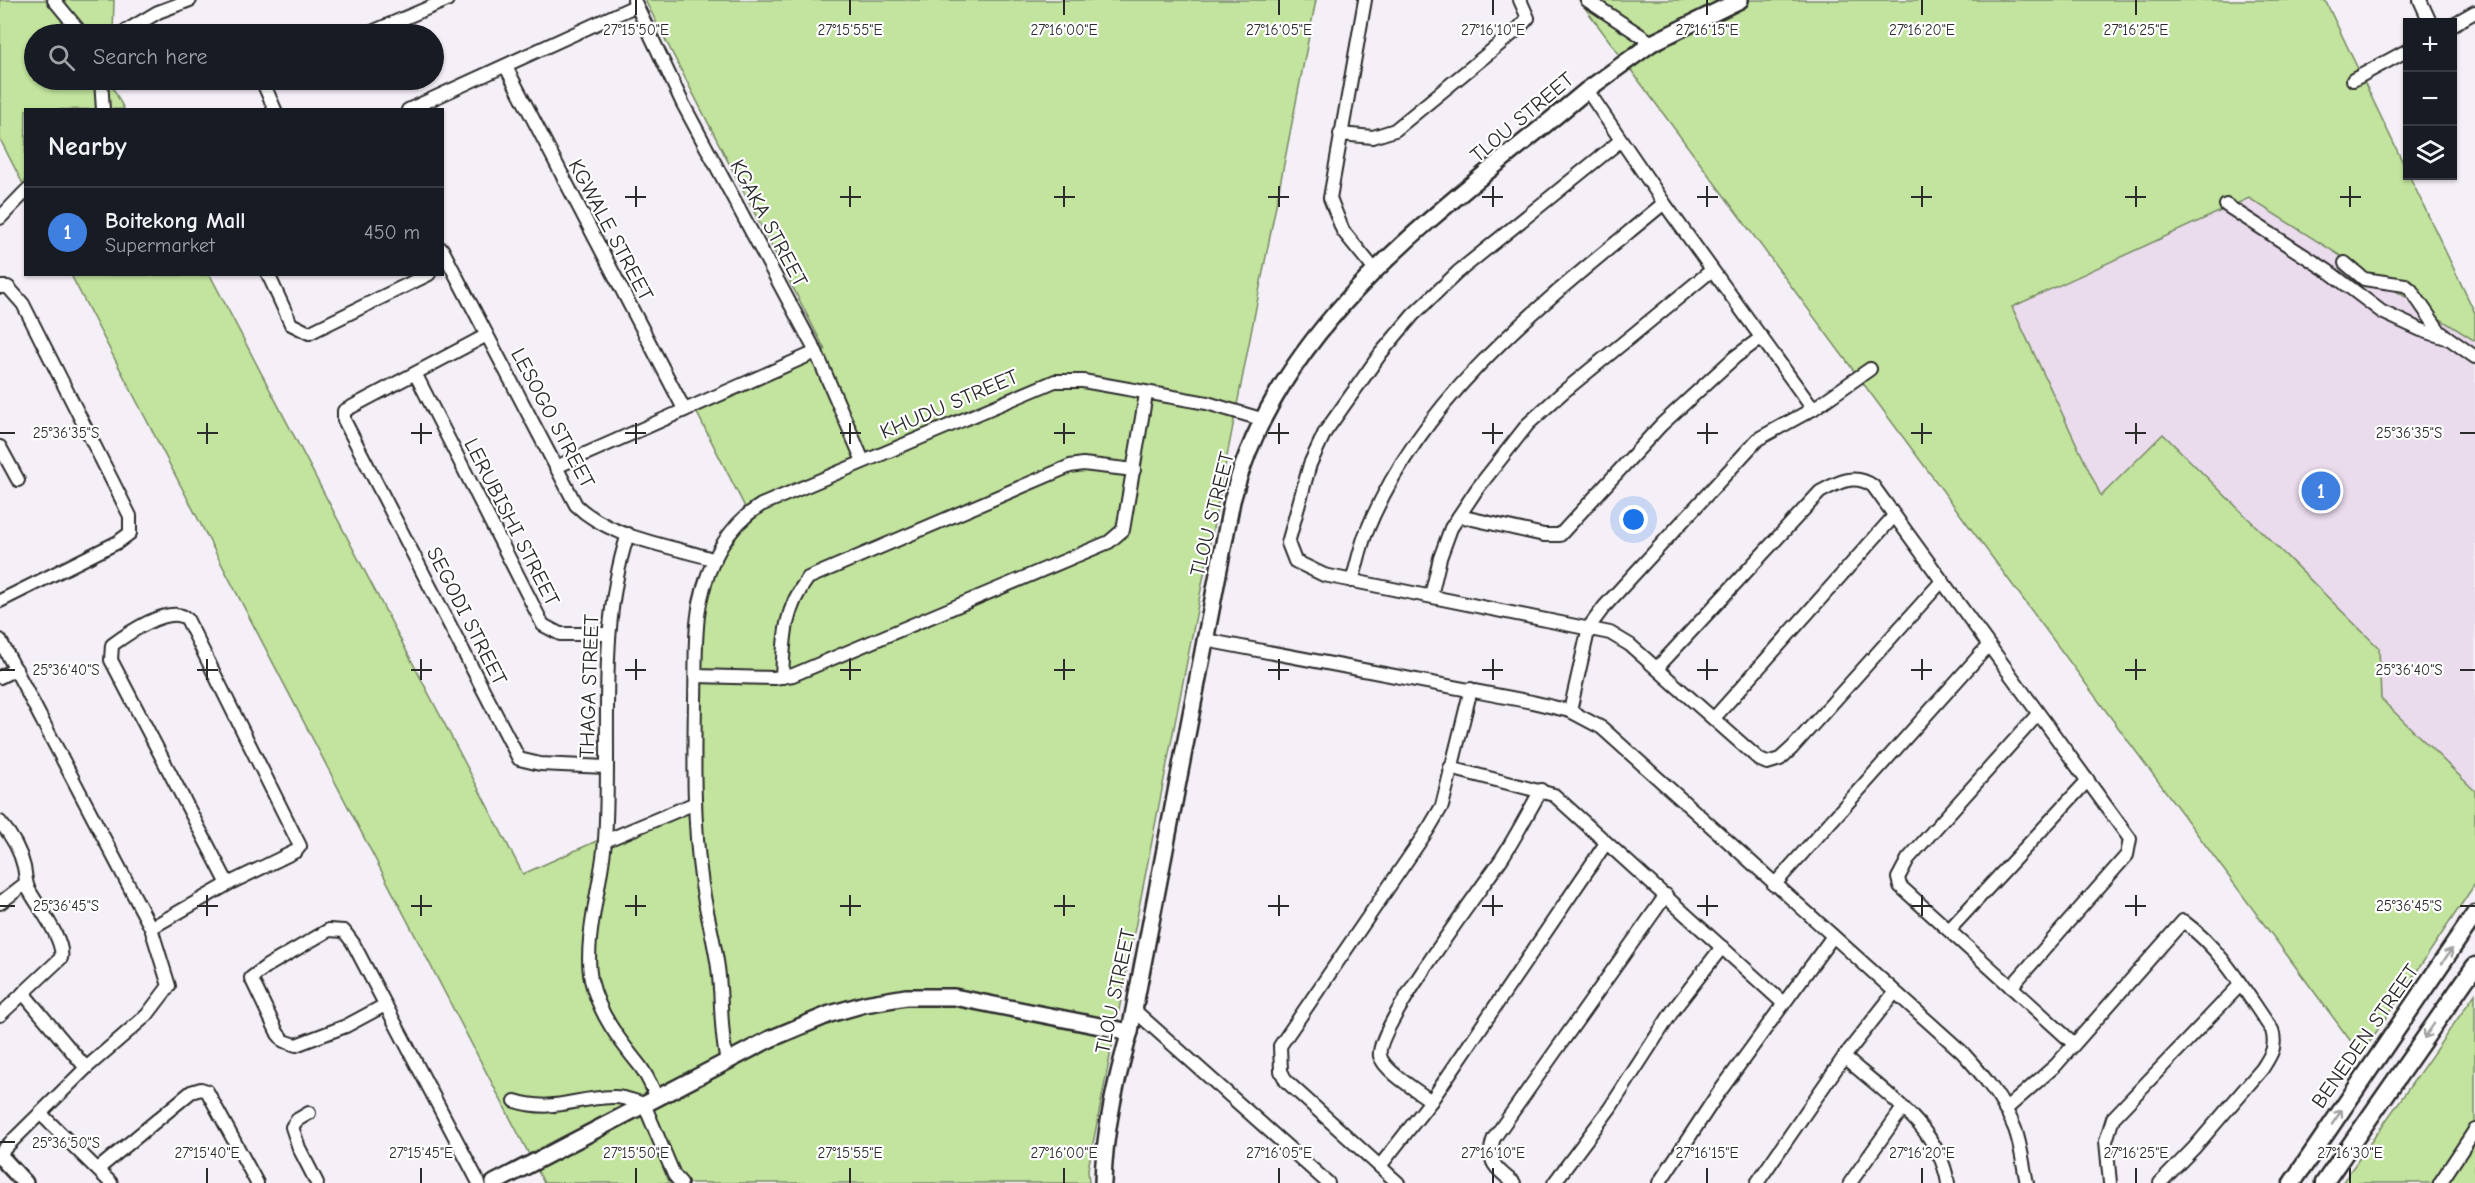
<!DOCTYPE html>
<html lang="en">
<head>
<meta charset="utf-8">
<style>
	body { margin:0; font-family:"Comic Neue",sans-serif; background:#20242c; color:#f1f3f6 }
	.controls { position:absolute; right:18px; top:18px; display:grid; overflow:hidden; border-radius:0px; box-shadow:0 2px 4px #0004 }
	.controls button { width:54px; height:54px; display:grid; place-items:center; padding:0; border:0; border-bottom:2px solid #363941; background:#171b24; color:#f1f3f6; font:30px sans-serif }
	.you { position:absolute; left:1634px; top:520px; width:21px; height:21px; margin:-15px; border:4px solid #fff; border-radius:50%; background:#1a73e8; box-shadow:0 0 0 9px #1a73e833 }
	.badge { display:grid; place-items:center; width:39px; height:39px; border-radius:50%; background:#b45309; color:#fff; font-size:20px; font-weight:700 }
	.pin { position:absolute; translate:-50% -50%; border:3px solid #fff; box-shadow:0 2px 6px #0006 }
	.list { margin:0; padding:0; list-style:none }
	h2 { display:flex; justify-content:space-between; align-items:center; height:78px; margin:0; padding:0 24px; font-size:26px }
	h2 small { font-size:20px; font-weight:400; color:#9ea1a6 }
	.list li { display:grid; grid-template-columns:39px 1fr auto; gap:18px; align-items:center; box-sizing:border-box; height:90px; padding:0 24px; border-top:2px solid #363941 }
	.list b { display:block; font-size:22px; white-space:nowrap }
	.list p { margin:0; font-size:20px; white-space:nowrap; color:#9ea1a6 }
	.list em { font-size:20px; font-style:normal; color:#9ea1a6 }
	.icon { flex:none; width:33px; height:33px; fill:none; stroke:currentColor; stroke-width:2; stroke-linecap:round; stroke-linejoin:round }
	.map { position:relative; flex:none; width:2475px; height:1183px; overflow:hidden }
	.search { position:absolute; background:#171b24; box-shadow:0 2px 4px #0004; left:24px; top:24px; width:420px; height:66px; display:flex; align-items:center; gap:15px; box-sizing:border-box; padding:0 21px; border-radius:33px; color:#9ea1a6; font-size:22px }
	.panel { position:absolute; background:#171b24; box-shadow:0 2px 4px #0004; left:24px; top:108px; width:420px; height:168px; border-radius:0px }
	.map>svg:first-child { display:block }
	.built { fill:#eadbed }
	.green { fill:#c2e49e; stroke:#768864; stroke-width:1.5 }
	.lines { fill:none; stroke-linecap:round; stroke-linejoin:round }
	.minor-casing { stroke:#2b2b2b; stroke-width:16 }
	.tertiary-casing { stroke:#2b2b2b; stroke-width:20 }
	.secondary-casing { stroke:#2b2b2b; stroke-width:21 }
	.minor { stroke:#fff; stroke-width:12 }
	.tertiary { stroke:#fff; stroke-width:15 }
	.secondary { stroke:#fff; stroke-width:16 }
	.oneway { stroke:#a0a0a0 }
	.ticks { fill:none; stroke:#2b2b2b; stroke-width:2 }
	.labels { text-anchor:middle; stroke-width:4.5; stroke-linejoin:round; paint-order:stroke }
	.street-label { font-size:21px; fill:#2b2b2b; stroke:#fff }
	.ticks-label { font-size:15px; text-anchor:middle; fill:#2b2b2b; stroke:#fff; stroke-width:4.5; stroke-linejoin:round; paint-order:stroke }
</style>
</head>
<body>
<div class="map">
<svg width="2475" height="1183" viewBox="0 0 2475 1183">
	<rect width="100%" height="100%" fill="#f5eff7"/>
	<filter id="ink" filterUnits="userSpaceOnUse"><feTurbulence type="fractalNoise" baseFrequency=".0167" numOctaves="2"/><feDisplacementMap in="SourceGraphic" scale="12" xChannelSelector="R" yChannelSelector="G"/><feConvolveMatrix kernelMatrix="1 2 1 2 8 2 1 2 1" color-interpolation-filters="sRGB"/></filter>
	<g filter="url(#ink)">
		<path class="built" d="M2249,198L2475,341V791L2381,699L2379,648L2163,435L2101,497L2012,306Z"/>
		<g class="green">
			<path d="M0,0H114L113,34H34V80H112V86L124,109L26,110L25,188L0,139Z"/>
			<path d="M645,0H1316L1088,1169L1089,1183H544L71,275H210L523,874L697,796L699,621L712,561L749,515L696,411L825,350Z"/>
			<path d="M1579,0H2325L2475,313V341L2249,198L2012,307L2101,496L2163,434L2379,648L2381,699L2475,791V884L2361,1055Z"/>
			<path d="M2475,994V1183H2342Z"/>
		</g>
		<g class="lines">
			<g class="minor-casing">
				<g id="minor">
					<path d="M54,0L82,34"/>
					<path d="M634,0L683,104L816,352L863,461"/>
					<path d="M1365,0L1330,198L1343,231L1374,269"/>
					<path d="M1587,0L1652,43"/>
					<path d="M2420,0L2430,22"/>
					<path d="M2452,25L2475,12"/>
					<path d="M121,34L158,12L190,0"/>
					<path d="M367,34L447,0"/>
					<path d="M506,67L684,409"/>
					<path d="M101,80L103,110"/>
					<path d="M269,80L265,87L275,110"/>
					<path d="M2353,80L2408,50"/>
					<path d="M1587,90L1664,203L1813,409"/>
					<path d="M408,110L635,6"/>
					<path d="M1340,134L1373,137L1395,130L1518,29L1528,18L1520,0"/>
					<path d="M1620,141L1458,272L1413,315L1381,353L1325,432L1310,464L1288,543L1295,561L1324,575L1610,633L1630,645L1760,760L1767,763L1780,759L1792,748L1942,581"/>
					<path d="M2226,205L2328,271L2382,312L2421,330L2446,338"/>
					<path d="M0,218L26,191"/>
					<path d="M442,249L576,505C611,539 670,545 715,560"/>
					<path d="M2345,263L2364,279L2405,285L2411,290L2440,332L2475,357"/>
					<path d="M268,274L291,324L309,333L429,274"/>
					<path d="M0,287H8L23,304L130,516V533L118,542L0,601"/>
					<path d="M487,335L344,411V420L519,759L540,764L606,767"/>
					<path d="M416,375L543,625L560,634H609"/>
					<path d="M0,447L18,480"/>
					<path d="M556,467L816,352"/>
					<path d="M1459,516L1544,535H1560L1661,425L1735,357L1762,337"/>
					<path d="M628,534C596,633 612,738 605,840C602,883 583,940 591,980C599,1014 619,1040 640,1066C647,1075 652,1087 657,1098"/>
					<path d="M1352,581C1357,565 1360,548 1366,533C1423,391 1550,298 1664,203"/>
					<path d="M1431,596L1440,558L1451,528L1477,489L1528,424L1562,393L1712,270"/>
					<path d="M0,640L151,928L169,986L147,1015L86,1068L0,1153"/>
					<path d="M1205,640L1532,702L1570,711L1602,728L1962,1052C1983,1075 2003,1099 2015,1129C2021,1145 2023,1165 2027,1183"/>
					<path d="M1657,668L1820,492C1838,482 1855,473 1873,486L2130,839L2127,855L2011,987"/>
					<path d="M696,676L774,678L793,675L1109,542L1123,530L1146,394"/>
					<path d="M0,677L16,669"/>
					<path d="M782,677C784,638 784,610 808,578L1070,466L1083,464L1134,470"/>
					<path d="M1570,711L1589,627L1604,607L1758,439L1813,409L1870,369"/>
					<path d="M2038,714L1908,859L1898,878L1900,886L2073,1043"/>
					<path d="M1715,717L1894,516"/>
					<path d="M1450,768L1554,795L1782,1002"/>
					<path d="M0,822C12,836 20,849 24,867C26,876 25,883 29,890C38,907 65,940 61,958L0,1015"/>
					<path d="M605,841L693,804"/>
					<path d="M1774,885L1988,646"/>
					<path d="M0,903L26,883"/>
					<path d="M151,928L228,884L296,851L300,846L187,619C170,604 127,634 112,645L111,660L228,884"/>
					<path d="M1949,930L2088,780"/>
					<path d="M23,993L86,1068"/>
					<path d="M385,1005L346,1026L296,1045L284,1041L278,1034L251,978L267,966L329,930L344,931L353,943L479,1183"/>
					<path d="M1134,1010L1328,1183"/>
					<path d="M1844,1057C1884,1092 1939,1127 1948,1183"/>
					<path d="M727,1061C719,1028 723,995 717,961C713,936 706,911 702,885C693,823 694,762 695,699C696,668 694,633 700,603C708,564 727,526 761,505L1055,381H1083L1207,403L1261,419"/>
					<path d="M515,1101C555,1113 573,1098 612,1097C622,1096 634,1101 644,1104L674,1175L681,1183"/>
					<path d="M1431,1101C1418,1091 1384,1071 1380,1056C1374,1030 1482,888 1502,858C1516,836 1528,813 1541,790"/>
					<path d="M2005,1110L2056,1065L2183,921C2222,950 2244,990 2272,1030C2277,1047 2271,1055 2262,1069L2194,1148L2160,1183"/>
					<path d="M309,1113L297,1120L292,1127L299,1148L317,1183"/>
					<path d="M41,1114L111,1183"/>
					<path d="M1380,1166L1431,1101L1606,843"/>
					<path d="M98,1169L191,1092L201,1089L207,1091L257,1183"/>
					<path d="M1398,1183L1286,1081L1281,1071L1280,1046L1429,828L1442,806L1471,689"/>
					<path d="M1514,1183C1497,1170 1485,1161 1494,1138L1666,895"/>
					<path d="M1554,1183L1610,1108L1674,1009L1722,947"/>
					<path d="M1659,1183L1715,1098L1833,936"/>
					<path d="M1757,1183L1844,1057L1895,992"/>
					<path d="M1850,1183L1903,1108"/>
					<path d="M2110,1183L2106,1141L2113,1118L2240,985"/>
					<path d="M2440,1183L2475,1130"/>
				</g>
			</g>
			<g class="tertiary-casing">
				<g id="tertiary">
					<path d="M0,1156L25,1183"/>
					<path d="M494,1183L770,1039L830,1014L865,1004L906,997H954L1130,1032"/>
					<path d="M1103,1183C1104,1131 1116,1081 1130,1031L1232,501C1279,317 1450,206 1587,90L1652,43L1740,0"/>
				</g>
			</g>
			<g class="secondary-casing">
				<g id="secondary">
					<path d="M2292,1183L2475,914"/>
					<path d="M2324,1183L2475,966"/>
				</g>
			</g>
			<use href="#minor" class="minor"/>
			<use href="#tertiary" class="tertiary"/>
			<use href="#secondary" class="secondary"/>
		</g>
		<defs><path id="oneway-shaft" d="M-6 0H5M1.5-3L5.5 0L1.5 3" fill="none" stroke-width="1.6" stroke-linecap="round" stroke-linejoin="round" transform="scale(1.5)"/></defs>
		<g class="oneway">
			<use href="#oneway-shaft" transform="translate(2447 956) rotate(-56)"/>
			<use href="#oneway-shaft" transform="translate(2429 1031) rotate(125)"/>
			<use href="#oneway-shaft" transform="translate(2337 1117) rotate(-56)"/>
		</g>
	</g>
	<path class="ticks" d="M636,0V15M850,0V15M1064,0V15M1279,0V15M1493,0V15M1707,0V15M1922,0V15M2136,0V15M636,186V207M850,186V207M1064,186V207M1279,186V207M1493,186V207M1707,186V207M1922,186V207M2136,186V207M2350,186V207M625,197H646M840,197H861M1054,197H1075M1268,197H1289M1482,197H1503M1697,197H1718M1911,197H1932M2125,197H2146M2340,197H2361M207,423V444M421,423V444M636,423V444M850,423V444M1064,423V444M1279,423V444M1493,423V444M1707,423V444M1922,423V444M2136,423V444M0,433H15M197,433H218M411,433H432M625,433H646M840,433H861M1054,433H1075M1268,433H1289M1482,433H1503M1697,433H1718M1911,433H1932M2125,433H2146M2460,433H2475M207,659V680M421,659V680M636,659V680M850,659V680M1064,659V680M1279,659V680M1493,659V680M1707,659V680M1922,659V680M2136,659V680M0,670H15M197,670H218M411,670H432M625,670H646M840,670H861M1054,670H1075M1268,670H1289M1482,670H1503M1697,670H1718M1911,670H1932M2125,670H2146M2460,670H2475M207,895V916M421,895V916M636,895V916M850,895V916M1064,895V916M1279,895V916M1493,895V916M1707,895V916M1922,895V916M2136,895V916M0,906H15M197,906H218M411,906H432M625,906H646M840,906H861M1054,906H1075M1268,906H1289M1482,906H1503M1697,906H1718M1911,906H1932M2125,906H2146M2460,906H2475M0,1142H15M207,1168V1183M421,1168V1183M636,1168V1183M850,1168V1183M1064,1168V1183M1279,1168V1183M1493,1168V1183M1707,1168V1183M1922,1168V1183M2136,1168V1183M2350,1168V1183"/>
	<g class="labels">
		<g class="street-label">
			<text transform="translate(1522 117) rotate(-40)" y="7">TLOU STREET</text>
			<text transform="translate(769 223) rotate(62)" y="7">KGAKA STREET</text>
			<text transform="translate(611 230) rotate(62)" y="7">KGWALE STREET</text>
			<text transform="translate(949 404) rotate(-23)" y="7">KHUDU STREET</text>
			<text transform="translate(553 418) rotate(62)" y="7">LESOGO STREET</text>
			<text transform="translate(1212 514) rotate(-76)" y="7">TLOU STREET</text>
			<text transform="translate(512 522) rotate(63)" y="7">LERUBISHI STREET</text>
			<text transform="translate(467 616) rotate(63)" y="7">SEGODI STREET</text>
			<text transform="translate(589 686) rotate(-88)" y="7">THAGA STREET</text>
			<text transform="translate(1115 991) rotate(-78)" y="7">TLOU STREET</text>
			<text transform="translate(2365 1036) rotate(-55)" y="7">BENEDEN STREET</text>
		</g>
	</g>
	<g class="ticks-label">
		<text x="636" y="35">27°15'50"E</text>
		<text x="850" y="35">27°15'55"E</text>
		<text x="1064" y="35">27°16'00"E</text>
		<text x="1279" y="35">27°16'05"E</text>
		<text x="1493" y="35">27°16'10"E</text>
		<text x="1707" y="35">27°16'15"E</text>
		<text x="1922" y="35">27°16'20"E</text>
		<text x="2136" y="35">27°16'25"E</text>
		<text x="66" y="438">25°36'35"S</text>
		<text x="2409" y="438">25°36'35"S</text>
		<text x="66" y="675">25°36'40"S</text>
		<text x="2409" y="675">25°36'40"S</text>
		<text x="66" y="911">25°36'45"S</text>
		<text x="2409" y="911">25°36'45"S</text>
		<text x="66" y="1148">25°36'50"S</text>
		<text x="207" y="1158">27°15'40"E</text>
		<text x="421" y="1158">27°15'45"E</text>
		<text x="636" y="1158">27°15'50"E</text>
		<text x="850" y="1158">27°15'55"E</text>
		<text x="1064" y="1158">27°16'00"E</text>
		<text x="1279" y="1158">27°16'05"E</text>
		<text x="1493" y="1158">27°16'10"E</text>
		<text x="1707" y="1158">27°16'15"E</text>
		<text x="1922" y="1158">27°16'20"E</text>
		<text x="2136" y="1158">27°16'25"E</text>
		<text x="2350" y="1158">27°16'30"E</text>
	</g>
</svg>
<div class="controls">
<button>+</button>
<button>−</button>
<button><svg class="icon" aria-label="layers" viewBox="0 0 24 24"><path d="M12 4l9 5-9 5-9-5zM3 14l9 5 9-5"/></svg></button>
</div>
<div class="you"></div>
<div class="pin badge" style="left:2321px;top:491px;background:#3f7fe0">1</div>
<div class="search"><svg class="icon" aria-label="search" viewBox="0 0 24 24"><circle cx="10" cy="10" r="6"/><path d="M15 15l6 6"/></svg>Search here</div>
<section class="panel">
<h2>Nearby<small></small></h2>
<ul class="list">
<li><span class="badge" style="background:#3f7fe0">1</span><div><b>Boitekong Mall</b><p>Supermarket</p></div><em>450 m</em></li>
</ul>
</section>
</div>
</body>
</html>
